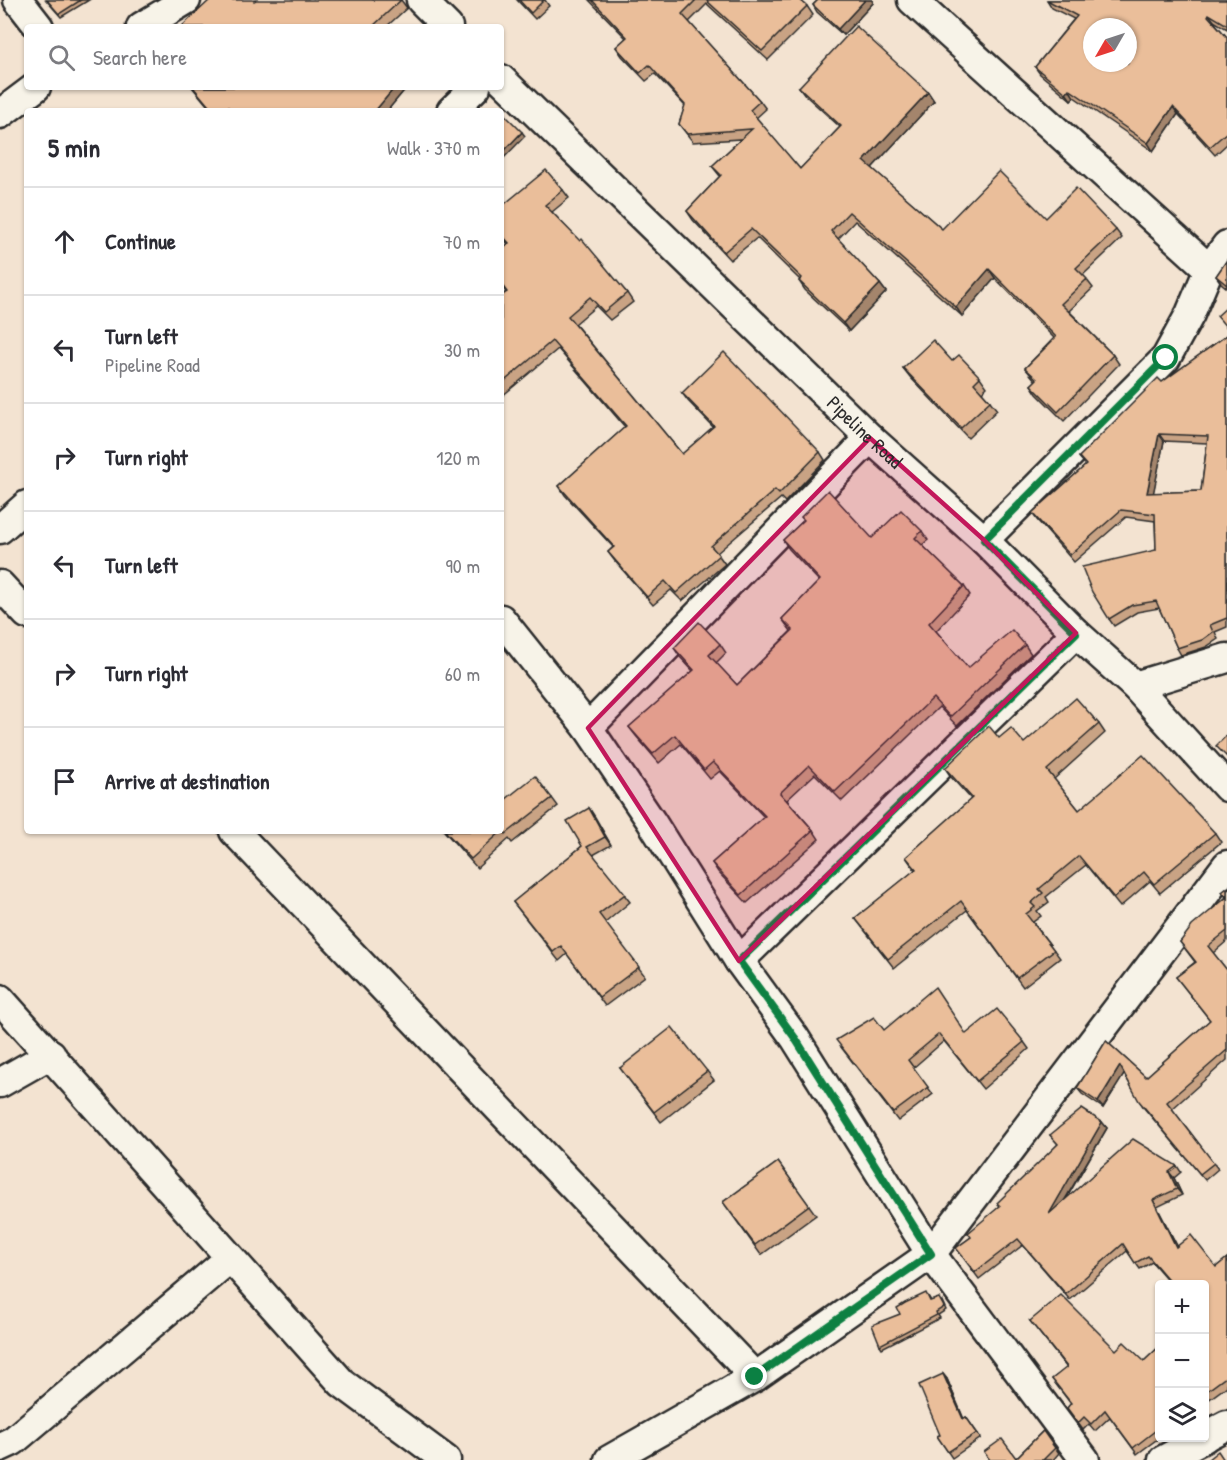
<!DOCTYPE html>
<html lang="en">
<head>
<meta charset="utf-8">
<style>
	body { margin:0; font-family:"Patrick Hand",sans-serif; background:#f7f7f7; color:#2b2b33 }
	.controls { position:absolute; right:18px; bottom:18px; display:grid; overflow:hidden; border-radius:6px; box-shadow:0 2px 4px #0004 }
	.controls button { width:54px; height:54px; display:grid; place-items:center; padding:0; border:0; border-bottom:2px solid #e1e1e2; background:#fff; color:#2b2b33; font:30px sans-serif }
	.compass { position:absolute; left:1083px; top:18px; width:54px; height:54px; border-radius:50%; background:#fff; box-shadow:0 2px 4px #0004; rotate:231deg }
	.stop { position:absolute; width:18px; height:18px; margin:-14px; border:4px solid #0b8043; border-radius:50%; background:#fff }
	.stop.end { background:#0b8043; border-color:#fff; box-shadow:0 2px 6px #0008 }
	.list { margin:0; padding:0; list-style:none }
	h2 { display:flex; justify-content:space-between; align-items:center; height:78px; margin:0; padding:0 24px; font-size:26px }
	h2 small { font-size:20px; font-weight:400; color:#7c7c81 }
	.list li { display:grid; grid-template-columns:39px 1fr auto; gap:18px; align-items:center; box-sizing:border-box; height:108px; padding:0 24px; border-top:2px solid #e1e1e2 }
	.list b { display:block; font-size:22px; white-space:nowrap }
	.list p { margin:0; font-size:20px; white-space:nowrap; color:#7c7c81 }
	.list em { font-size:20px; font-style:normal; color:#7c7c81 }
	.icon { flex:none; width:33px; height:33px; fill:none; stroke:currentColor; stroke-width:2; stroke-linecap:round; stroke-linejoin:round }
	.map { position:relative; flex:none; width:1227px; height:1460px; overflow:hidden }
	.search { position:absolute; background:#fff; box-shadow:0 2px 4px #0004; left:24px; top:24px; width:480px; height:66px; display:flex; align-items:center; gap:15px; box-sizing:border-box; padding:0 21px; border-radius:6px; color:#7c7c81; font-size:22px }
	.panel { position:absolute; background:#fff; box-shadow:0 2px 4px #0004; left:24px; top:108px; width:480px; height:726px; border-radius:6px }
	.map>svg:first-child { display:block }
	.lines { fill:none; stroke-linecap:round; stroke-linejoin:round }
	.minor-casing { stroke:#2b2b2b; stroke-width:33 }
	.minor { stroke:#f7f3e8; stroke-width:28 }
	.wall { fill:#c9a384; stroke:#2b2b2b; stroke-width:1.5; fill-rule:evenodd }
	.shaded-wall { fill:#a4856c; stroke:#2b2b2b; stroke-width:1.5 }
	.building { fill:#eabe9a; stroke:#2b2b2b; stroke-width:1.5; fill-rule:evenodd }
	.route { stroke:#0b8043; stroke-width:8 }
	.marked { fill:#c2185b; fill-opacity:0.2; stroke:#c2185b; stroke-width:4.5; stroke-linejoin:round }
	.labels { text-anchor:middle; stroke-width:4.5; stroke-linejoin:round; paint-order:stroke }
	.street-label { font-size:20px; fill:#2b2b2b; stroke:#f7f3e8 }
</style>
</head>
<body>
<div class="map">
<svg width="1227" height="1460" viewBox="0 0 1227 1460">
	<rect width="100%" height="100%" fill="#f3e3d1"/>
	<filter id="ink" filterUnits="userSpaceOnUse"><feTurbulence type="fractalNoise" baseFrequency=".0167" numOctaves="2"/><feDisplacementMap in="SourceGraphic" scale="12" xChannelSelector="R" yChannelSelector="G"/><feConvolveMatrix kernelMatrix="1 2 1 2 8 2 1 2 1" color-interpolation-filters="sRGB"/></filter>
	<g filter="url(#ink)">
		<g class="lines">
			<g class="minor-casing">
				<g id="minor">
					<path d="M18,0L39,27"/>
					<path d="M421,0L448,27"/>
					<path d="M912,0L1209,269"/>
					<path d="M141,27L186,0"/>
					<path id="s1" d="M501,79L870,438L984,540L1076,633L1135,686L1227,787"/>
					<path d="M451,111L476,87"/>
					<path d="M0,114L36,87"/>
					<path d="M0,529L27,505"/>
					<path d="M984,540L1166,358L1190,314L1209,269L1227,245"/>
					<path d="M0,585L27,614"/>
					<path d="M501,619L588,728L870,438"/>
					<path d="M1135,686L1227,658"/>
					<path d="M588,728L651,821L739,961L795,1038L931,1254L1085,1460"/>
					<path d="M234,831L755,1377"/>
					<path d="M739,961L1076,633"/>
					<path d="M0,999L342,1383L446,1460"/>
					<path d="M0,1083L51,1054"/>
					<path d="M1204,1437L1227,1425"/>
					<path d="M0,1447L13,1441L229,1259"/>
					<path d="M609,1460L755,1377L931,1254L1227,865"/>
					<path d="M1163,1460L1204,1438"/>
				</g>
			</g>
			<use href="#minor" class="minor"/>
		</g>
		<g class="wall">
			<path d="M46,0H89L61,17Z"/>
			<path d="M401,0L407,8L386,27H181L254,1Z"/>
			<path d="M517,0H545L549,6L535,19Z"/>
			<path d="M589,0H800L807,6L813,15L768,60L707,4L689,22L760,101L766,109L756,118L800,169L840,127L805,95L799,87L928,92L934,101L872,168L942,229L1046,218L1116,230L1122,238L1083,275L1093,288L1069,311L1113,355L1119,364L1064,421L1037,394L1031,385L1036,381L1025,368L1054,338L995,278L962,316L855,221L838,239L880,284L886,292L849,331L805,290L799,281L800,280L757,238L730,260L693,220L687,211L720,176L712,166L741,139L693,142L679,124L685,106L655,74L646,81L622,56L616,47L626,38Z"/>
			<path d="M818,0H872L873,3L843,35L817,12L813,5Z"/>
			<path d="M1047,0H1227V29L1214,21V22L1227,37V144L1215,155L1178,114L1153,151L1074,97L1071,100L1040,74L1035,67L1074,19L1052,8Z"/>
			<path d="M192,87H407L387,111H212Z"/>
			<path d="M563,190L569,198L552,212L627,293L633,302L610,320L596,306L575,324L682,454L713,427L688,401L682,393L820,452L825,460L785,502L781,498L717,553L725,564L682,601L671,590L653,605L614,560L608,552L613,547L565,495L559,486L625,427L558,349L501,397V296L506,292L501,286V250L508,244L501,236V207Z"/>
			<path d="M1227,260V288L1221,283L1216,276Z"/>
			<path d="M1227,335V627L1215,632L1218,639L1206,647L1181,655L1177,648L1159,608L1137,612L1114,626L1109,619L1156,550L1155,521L1126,517L1074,562L1037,520L1032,513L1086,465L1079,457L1162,382ZM1164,441L1207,443L1201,491L1153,493Z"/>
			<path d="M952,361L980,377L987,387L982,392L990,401L997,410L968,438L910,377L903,368Z"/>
			<path d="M801,517L872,538L922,531L928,540L922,545L964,586L970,595L936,631L968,668L1025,645L1031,654L957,726L939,707L842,801L815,774L787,800L813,830L819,839L747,903L718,872L712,863L764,817L720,771L710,779L681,744L659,763L636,736L629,727L693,671L680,657L674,648L720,644L726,653L716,663L737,685L791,631L782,619L819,581L789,549L783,540L804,520Z"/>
			<path d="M1099,724L1105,733L1054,779L1079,810L1215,833L1221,842L1160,893L1150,881L1120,907L1086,865L1046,897L1049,902L1037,911L1041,916L1033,922L1060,958L1023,987L967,910L894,968L855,918L915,870L906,857L971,799L951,777L945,768L999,738L1024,743Z"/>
			<path d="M552,798L558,806L512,843L509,839L477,868L444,831H501Z"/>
			<path d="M589,808L611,845L593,855L630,902L605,923L645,976L605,1006L567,954L559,961L513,902L582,846Z"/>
			<path d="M1227,888V941L1213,953L1227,970V1060L1172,1109L1218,1169L1205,1180L1144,1108L1124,1074L1103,1108L1082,1094L1077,1088L1106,1041L1146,1077L1210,1020L1176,977L1195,962L1180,942L1226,897L1222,892Z"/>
			<path d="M884,1030L966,1034L1024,1042L1029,1049L983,1089L944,1041L913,1068L933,1094L898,1121L841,1047Z"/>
			<path d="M620,1068L707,1071L714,1080L661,1122Z"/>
			<path d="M1102,1122L1107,1128L1066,1199L1177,1166L1181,1172L1174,1178L1182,1195L1157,1207L1177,1246L1216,1267L1227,1258V1386L1204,1403V1284H1171L1152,1262L1140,1269L1127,1251L1070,1300L1023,1245L979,1279L956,1248L971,1237L1058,1144L1050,1135Z"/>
			<path d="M778,1162L816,1215L761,1255L723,1202Z"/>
			<path d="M928,1296L931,1301H942L946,1310L938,1315L940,1318L882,1348L880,1345L900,1314Z"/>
			<path d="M1030,1321L1116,1350L1144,1361L1160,1346V1437L1137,1454L1110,1417L1095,1431L1089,1424L1083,1430L1067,1408L1071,1404L1052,1379L1067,1368Z"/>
			<path d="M943,1374L947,1379L964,1419L966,1417L981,1438L952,1458L937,1436L940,1435Z"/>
			<path d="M1043,1431L1059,1453L1053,1460H990L1016,1458Z"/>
		</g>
		<g class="shaded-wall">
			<path d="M865,0H872L873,3L843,35L838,29Z"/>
			<path d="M1209,14L1214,21L1213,23L1208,16Z"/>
			<path d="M395,87H407L387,111H375Z"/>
			<path d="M1069,89L1074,97L1071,100L1066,93Z"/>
			<path d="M928,92L934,101L870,170L864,161Z"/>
			<path d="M1173,107L1178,114L1153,151L1148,143Z"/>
			<path d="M522,132L525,136L501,161V154Z"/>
			<path d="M989,269L995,278L962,316L956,307Z"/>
			<path d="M880,284L886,292L849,331L843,323Z"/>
			<path d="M1159,434L1164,441L1152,500L1147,493Z"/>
			<path d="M589,808L595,817L611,845L605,837Z"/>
			<path d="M1120,1066L1125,1073L1103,1108L1098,1102Z"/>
			<path d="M1102,1122L1107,1128L1053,1220L1049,1214Z"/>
			<path d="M1169,1172L1174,1178L1182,1195L1177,1189Z"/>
			<path d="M1153,1200L1157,1207L1181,1253L1176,1247Z"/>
			<path d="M943,1374L947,1379L966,1425L963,1419Z"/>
		</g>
		<g class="building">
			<path d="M47,0H81L59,14Z"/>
			<path d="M210,0H253L254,1L256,0H401L372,27H181Z"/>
			<path d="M519,0H544L531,13Z"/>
			<path d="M592,0H696L682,14L760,101L750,110L800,169L841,126L799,87L856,26L928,92L864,161L942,229L999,171L1046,218L1076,188L1116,230L1076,268L1087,279L1061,304L1113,355L1058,412L1031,385L1037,379L1025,368L1056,337L989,269L956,307L849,212L831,231L880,284L843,323L799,281L802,278L751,229L724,252L687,211L721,175L712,166L752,129L687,134L679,124L685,105L649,65L640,73L616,47L627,37Z"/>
			<path d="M706,0H800L807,6L762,51Z"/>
			<path d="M818,0H865L838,29L813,5Z"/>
			<path d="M1047,0H1227V25L1209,14L1208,16L1227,37V132L1210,147L1173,107L1148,143L1069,89L1066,93L1035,67L1077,16ZM1092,27H1128V63H1092Z"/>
			<path d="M193,87H395L375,111H232L228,107L223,111H213Z"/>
			<path d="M504,114L522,132L501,154V117Z"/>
			<path d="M546,170L563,190L545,205L580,241L582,239L627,293L604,312L590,297L568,316L682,454L714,426L682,393L724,352L820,452L779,494L775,490L711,546L719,555L676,593L665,581L647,597L608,552L614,547L559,486L626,426L552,341L501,384V296L507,292L501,284V250L509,243L501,234V207Z"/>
			<path d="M1227,260V285L1216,276Z"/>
			<path d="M1227,307V328L1217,316Z"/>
			<path d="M1227,335V618L1210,625L1213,632L1202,640L1177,648L1156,601L1132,605L1109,619L1092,592L1082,567L1156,550L1155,514L1121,510L1070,555L1032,513L1086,465L1079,457L1158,378L1162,382ZM1159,434L1208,436L1201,491L1147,493Z"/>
			<path d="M933,340L952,361L959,355L980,377L974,383L990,401L961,428L903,368Z"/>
			<path d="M828,490L872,538L901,510L922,531L915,538L964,586L929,623L968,668L1012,630L1025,645L950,717L933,698L835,792L809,765L780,793L813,830L741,895L712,863L765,816L713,762L704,770L675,735L653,754L629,727L694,670L674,648L699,622L720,644L709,655L737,685L793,630L782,619L820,580L783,540L804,520L801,517Z"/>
			<path d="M1076,698L1099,724L1047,770L1079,810L1143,755L1215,833L1154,884L1144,872L1114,898L1079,856L1039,889L1043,893L1031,903L1035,907L1026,914L1054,950L1017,978L961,901L888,959L855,918L916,869L906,857L972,798L945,768L989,726L999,738L1011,728L1024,743Z"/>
			<path d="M1227,735V757L1216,746Z"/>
			<path d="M535,776L552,798L506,834L503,830L471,859L445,831H501V803Z"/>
			<path d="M589,808L605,837L587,847L625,894L599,914L639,967L599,997L561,946L553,952L513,902L582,846L567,821Z"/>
			<path d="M1227,888V931L1208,946L1227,970V1050L1167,1102L1214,1163L1200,1174L1139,1101L1120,1066L1098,1102L1077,1088L1106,1041L1146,1077L1210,1020L1176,977L1196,962L1180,942L1192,926L1227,897L1222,892Z"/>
			<path d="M935,987L966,1034L997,1009L1024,1042L977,1081L939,1034L908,1060L928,1087L893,1113L836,1040L874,1017L884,1030Z"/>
			<path d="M672,1027L707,1071L654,1112L620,1068Z"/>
			<path d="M1082,1109L1102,1122L1049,1214L1133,1139L1177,1166L1169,1172L1177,1189L1153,1200L1176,1247L1191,1235L1216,1267L1227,1258V1376L1204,1393V1284H1172L1148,1256L1135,1263L1123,1244L1066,1294L1018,1239L975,1272L956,1248L971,1237L968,1233L1000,1206L997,1203L1058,1144L1050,1135Z"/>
			<path d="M778,1162L809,1205L755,1245L723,1202Z"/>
			<path d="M926,1293L930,1301L939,1298L944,1307L936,1312L937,1315L880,1345L872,1325L900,1314L897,1308L905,1303Z"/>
			<path d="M1061,1295L1116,1350L1124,1342L1144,1361L1160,1346V1427L1133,1448L1105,1410L1091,1424L1084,1417L1078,1423L1067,1408L1071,1403L1052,1379L1067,1367L1030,1321Z"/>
			<path d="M943,1374L963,1419L966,1417L977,1433L948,1452L937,1436L940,1435L919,1385Z"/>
			<path d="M1043,1431L1055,1448L1043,1460H990L984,1452L1002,1439L1016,1458Z"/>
			<path d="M1218,1451L1224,1460H1207Z"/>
		</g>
	</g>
	<g class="lines" filter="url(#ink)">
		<path class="route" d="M755,1377L931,1254L795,1038L739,961L1076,633L984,540L1166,358"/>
	</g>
	<path class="marked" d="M870,438L984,540L1076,633L739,961L588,728Z"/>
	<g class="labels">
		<g class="street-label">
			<text dy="7" stroke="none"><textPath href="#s1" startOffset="507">Pipeline Road</textPath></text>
		</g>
	</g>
</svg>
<div class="controls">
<button>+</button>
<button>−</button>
<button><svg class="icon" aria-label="layers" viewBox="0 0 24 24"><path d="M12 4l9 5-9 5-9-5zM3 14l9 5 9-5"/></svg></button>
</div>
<svg class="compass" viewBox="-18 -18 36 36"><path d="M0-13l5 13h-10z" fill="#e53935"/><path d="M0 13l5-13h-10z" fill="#7c7c81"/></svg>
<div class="stop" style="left:1166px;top:358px"></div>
<div class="stop end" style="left:755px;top:1377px"></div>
<div class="search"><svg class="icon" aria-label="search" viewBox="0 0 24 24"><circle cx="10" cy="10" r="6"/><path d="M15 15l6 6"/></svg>Search here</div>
<section class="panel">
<h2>5 min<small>Walk · 370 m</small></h2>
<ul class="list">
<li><svg class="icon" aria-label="ahead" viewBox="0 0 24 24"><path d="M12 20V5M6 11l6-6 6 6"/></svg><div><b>Continue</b></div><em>70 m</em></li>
<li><svg class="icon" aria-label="left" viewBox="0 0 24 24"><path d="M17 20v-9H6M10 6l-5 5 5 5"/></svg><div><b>Turn left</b><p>Pipeline Road</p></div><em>30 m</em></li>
<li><svg class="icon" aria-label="right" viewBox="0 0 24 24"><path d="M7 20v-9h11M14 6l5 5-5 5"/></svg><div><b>Turn right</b></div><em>120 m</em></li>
<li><svg class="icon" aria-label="left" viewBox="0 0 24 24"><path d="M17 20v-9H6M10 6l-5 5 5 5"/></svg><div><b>Turn left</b></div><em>90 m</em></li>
<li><svg class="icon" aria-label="right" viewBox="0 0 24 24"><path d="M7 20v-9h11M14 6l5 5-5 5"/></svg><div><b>Turn right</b></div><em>60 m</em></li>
<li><svg class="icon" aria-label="arrive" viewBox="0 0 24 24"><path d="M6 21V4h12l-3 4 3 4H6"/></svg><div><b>Arrive at destination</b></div></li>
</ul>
</section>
</div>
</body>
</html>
